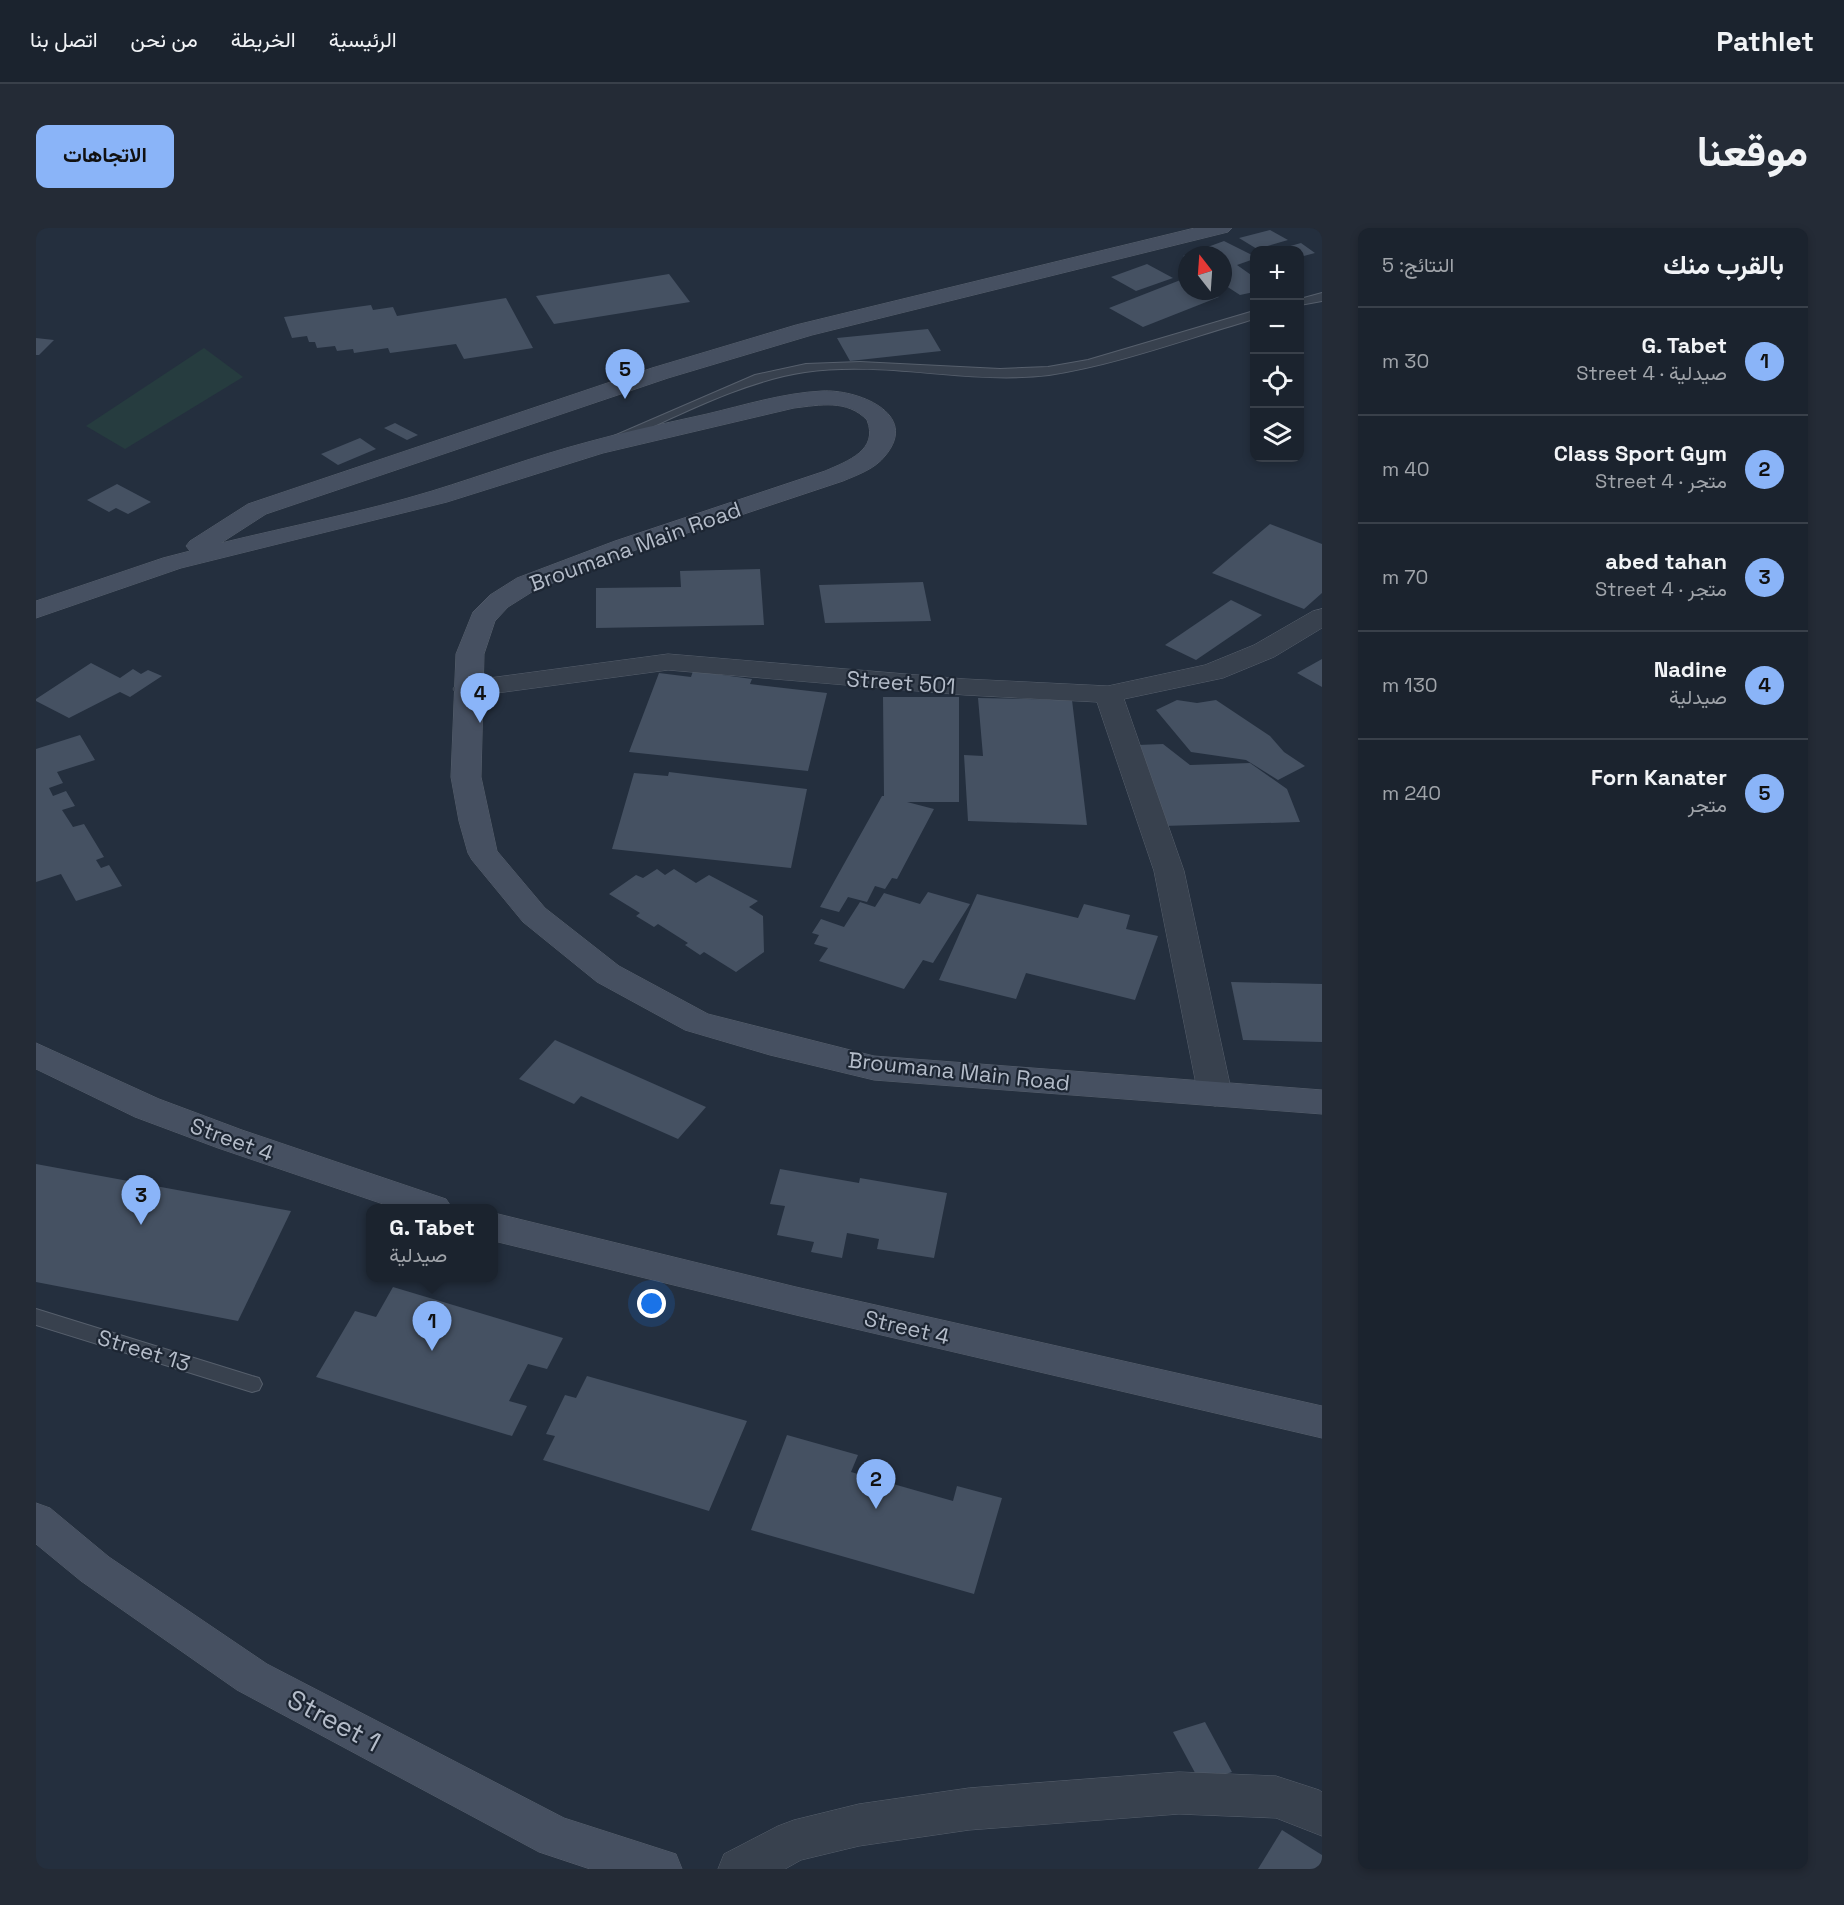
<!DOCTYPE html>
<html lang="ar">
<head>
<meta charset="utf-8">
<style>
	body { margin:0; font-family:"Space Grotesk",Vazirmatn,sans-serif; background:#242b36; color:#f1f3f6; direction:rtl }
	.controls { position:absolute; right:18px; top:18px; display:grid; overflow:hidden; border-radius:12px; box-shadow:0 3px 9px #0003 }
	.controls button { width:54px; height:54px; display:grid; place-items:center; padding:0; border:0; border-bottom:2px solid #39404a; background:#1b232e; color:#f1f3f6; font:30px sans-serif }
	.compass { position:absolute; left:1142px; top:18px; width:54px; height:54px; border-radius:50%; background:#1b232e; box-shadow:0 3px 9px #0003; rotate:343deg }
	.you { position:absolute; left:616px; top:1076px; width:21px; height:21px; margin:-15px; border:4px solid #fff; border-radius:50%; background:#1a73e8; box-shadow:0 0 0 9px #1a73e833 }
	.badge { display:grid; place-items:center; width:39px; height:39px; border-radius:50%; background:#8ab4f8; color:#111; font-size:20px; font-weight:700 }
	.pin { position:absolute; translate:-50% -50px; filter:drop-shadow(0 2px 3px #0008) }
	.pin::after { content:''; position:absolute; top:32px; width:21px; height:18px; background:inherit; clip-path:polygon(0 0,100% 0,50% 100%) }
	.popup { position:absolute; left:330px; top:976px; width:132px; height:78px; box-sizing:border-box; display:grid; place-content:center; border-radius:12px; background:#1b232e; filter:drop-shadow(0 2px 4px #0005); font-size:20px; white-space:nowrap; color:#a0a4aa }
	.popup b { font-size:22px; color:#f1f3f6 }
	.popup::after { content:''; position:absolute; left:50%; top:100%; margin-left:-12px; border:12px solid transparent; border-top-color:#1b232e }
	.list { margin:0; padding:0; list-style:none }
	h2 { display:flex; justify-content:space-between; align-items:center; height:78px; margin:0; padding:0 24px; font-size:26px }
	h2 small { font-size:20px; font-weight:400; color:#a0a4aa }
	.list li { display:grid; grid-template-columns:39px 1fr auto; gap:18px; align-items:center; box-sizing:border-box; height:108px; padding:0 24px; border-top:2px solid #39404a }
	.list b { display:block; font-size:22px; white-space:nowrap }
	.list p { margin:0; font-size:20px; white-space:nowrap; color:#a0a4aa }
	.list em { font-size:20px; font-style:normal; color:#a0a4aa }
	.icon { flex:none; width:33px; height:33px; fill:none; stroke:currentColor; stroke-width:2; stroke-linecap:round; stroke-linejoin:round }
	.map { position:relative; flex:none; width:1286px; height:1641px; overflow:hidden; direction:ltr; border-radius:12px }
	header { display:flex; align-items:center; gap:36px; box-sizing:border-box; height:84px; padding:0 30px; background:#1b232e; border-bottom:2px solid #39404a }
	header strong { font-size:28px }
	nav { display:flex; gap:33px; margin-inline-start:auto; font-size:21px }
	.intro { display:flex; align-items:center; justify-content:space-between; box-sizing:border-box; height:144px; padding:0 36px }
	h1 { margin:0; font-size:42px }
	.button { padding:15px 27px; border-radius:12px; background:#8ab4f8; color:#111; font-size:21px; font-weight:700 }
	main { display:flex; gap:36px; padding:0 36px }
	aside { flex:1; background:#1b232e; border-radius:12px; box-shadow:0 3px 9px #0003 }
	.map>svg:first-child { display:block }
	.green { fill:#263c3f }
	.building { fill:#455162 }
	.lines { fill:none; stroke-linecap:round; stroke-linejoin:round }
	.lane-casing { stroke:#565f6c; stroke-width:2 }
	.street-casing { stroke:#565f6c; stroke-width:1 }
	.secondary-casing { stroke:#565f6c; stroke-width:1 }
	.lane { fill:#38414e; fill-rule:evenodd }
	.street { fill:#38414e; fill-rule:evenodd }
	.secondary { fill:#465061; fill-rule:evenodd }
	.labels { text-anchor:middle; stroke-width:4.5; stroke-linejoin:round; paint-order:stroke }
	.street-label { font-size:22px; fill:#b4bcc9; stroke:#1d2633 }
	.near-street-label { font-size:27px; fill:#b4bcc9; stroke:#1d2633 }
</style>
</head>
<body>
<header>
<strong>Pathlet</strong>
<nav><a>الرئيسية</a><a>الخريطة</a><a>من نحن</a><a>اتصل بنا</a></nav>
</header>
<div class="intro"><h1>موقعنا</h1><a class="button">الاتجاهات</a></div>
<main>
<aside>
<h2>بالقرب منك<small>النتائج: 5</small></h2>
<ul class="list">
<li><span class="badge">1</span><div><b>G. Tabet</b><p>صيدلية · Street 4</p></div><em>30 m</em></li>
<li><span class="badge">2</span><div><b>Class Sport Gym</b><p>متجر · Street 4</p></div><em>40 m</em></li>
<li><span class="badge">3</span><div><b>abed tahan</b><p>متجر · Street 4</p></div><em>70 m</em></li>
<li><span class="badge">4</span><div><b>Nadine</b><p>صيدلية</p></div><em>130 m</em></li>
<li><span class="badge">5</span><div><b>Forn Kanater</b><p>متجر</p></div><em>240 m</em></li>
</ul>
</aside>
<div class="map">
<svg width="1286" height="1641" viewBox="0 0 1286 1641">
	<rect width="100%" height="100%" fill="#242f3e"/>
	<path class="green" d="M168,120L207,149L89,221L50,198Z"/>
	<g class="building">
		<path d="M1234,2L1252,12L1221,21L1203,10Z"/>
		<path d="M1188,13L1218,28V31L1201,37L1218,49V64L1204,67L1187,56V27H1151V31L1147,28Z"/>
		<path d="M1265,15L1279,25L1264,29V22H1240Z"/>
		<path d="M1111,36L1137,50L1100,63L1075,49Z"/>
		<path d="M633,46L654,74L518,96L500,68Z"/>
		<path d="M1147,51L1151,53V63H1170L1183,69L1107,99L1073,80Z"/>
		<path d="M470,70L497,120L428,131L420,116L354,125L352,120L318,125L317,121L301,123L299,118L281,120L279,114H273L271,108L256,110L248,89L335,77L337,82L357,79L361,88Z"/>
		<path d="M892,101L905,123L814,133L801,110Z"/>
		<path d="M0,110L18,112L3,127H0Z"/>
		<path d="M359,195L382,207L371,212L348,200Z"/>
		<path d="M324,210L340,221L302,237L285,226Z"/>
		<path d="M81,256L115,274L92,286L80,280L73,284L51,272Z"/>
		<path d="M1234,296L1286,316V365L1268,381L1176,345Z"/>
		<path d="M724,341L728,397L560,400V360L645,359L644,343Z"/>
		<path d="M887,354L895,393L789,395L783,357Z"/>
		<path d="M1195,372L1226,387L1160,432L1129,417Z"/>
		<path d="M1286,431V459L1261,445Z"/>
		<path d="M55,435L84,450L97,441L105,446L112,442L126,448L94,469L84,464L33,490L0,473V471Z"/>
		<path d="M657,443L716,451L714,456L791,465L772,543L593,524L623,445L655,449Z"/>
		<path d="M847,469H923V574H871L898,581L861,651L856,650L849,661L839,658L831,674L812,669L803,684L784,679L846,568H848Z"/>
		<path d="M942,470L1036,472L1051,597L932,593L928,527L947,528Z"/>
		<path d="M1141,472L1161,475L1180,472L1234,508L1248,524L1269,538L1242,552L1210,532L1155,524L1120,482Z"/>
		<path d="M44,507L59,532L21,544L27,555L13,560L17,568L30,563L39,578L26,582L37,599L48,596L68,629L60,632L65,640L73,637L86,658L40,673L25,646L0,654V521Z"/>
		<path d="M1127,516L1154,537L1214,535L1251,561L1264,594L1127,598L1102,517Z"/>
		<path d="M633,544L771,561L755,640L576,621L598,545L632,548Z"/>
		<path d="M621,641L629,647L638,641L660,655L673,647L722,673L713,679L727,688L728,724L700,744L668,724L664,727L649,717L652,715L622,696L618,699L600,688L604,685L573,666L600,647L607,650Z"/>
		<path d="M892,664L934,676L897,735L887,732L868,761L783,733L792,720L778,716L783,707L776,705L785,691L808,699L824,674L839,679L848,665L884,676Z"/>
		<path d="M941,666L1042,690L1048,676L1094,687L1090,701L1122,708L1099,772L990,745L980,771L903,752Z"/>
		<path d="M1195,754L1286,756V814L1207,812Z"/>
		<path d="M519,812L670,879L642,911L545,868L538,876L483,851Z"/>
		<path d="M0,936L255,983L202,1093L0,1054Z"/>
		<path d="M744,941L823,955L824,950L911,965L898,1030L841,1021L843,1011L811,1005L806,1030L775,1024L778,1014L741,1007L749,978L734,976Z"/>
		<path d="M357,1059L527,1110L511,1141L492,1136L473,1173L491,1178L476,1208L280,1149L319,1083L340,1089Z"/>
		<path d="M551,1148L711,1193L673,1283L507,1232L519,1208L510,1206L529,1167L540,1170Z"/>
		<path d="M751,1207L822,1227L815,1244L917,1273L921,1258L966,1270L938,1366L715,1302Z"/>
		<path d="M1169,1494L1196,1544L1164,1554L1137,1504Z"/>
		<path d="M1246,1602L1286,1627V1641H1222Z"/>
	</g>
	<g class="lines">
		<g class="lane-casing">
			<g id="lane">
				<path d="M1286,65V73L1264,77V71Z"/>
				<path d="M1218,83V91C1153,110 1080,137 1013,147C932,157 850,132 769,144C707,153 640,189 583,214L578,215L571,211L719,147L770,136L824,134L964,141L1012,139L1052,132Z"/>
				<path d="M0,1081L216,1148L223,1150L226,1156L223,1162L216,1164L0,1097Z"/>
			</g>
		</g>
		<g class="street-casing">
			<g id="street">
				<path d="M1286,381V400L1238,429L1187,450L1088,471L1148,643L1196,866L1191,875L1179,878L1167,875L1162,866L1118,643L1061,474L929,467L632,442L431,469L421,467L417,461L421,455L431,453L632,426L929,451L1072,458L1169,437L1218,417L1277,383Z"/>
				<path d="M1143,1544L1240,1548L1283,1562L1286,1564V1608L1240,1590L1143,1586L933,1602L823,1618L765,1632L749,1641H682L688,1626L742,1598L758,1592L823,1576L933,1560Z"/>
			</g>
		</g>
		<g class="secondary-casing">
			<g id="secondary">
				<path d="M1159,0H1196L1192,4L776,107L632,150L230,286L185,315C255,298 327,284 396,263C448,247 499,228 552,214C591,203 631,195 671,186C709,177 747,165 786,163C820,161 885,185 849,228C839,241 821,247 807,253L597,323L499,362L472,379L459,393L448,426L445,549L461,623L509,680L583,738L672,786L838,828L1286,862V886L838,852L734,827L649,802L561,754L487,694L436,632L432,625L423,593L415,549L420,426L437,384L454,367L481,350L579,313L789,243C812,233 843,222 831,192C811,171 784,177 758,180L567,225L411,274L145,340L0,390V373L127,330L154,323L150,318L154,313L212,276L616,140L760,97Z"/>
				<path d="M0,815L123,871L206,902L410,971L416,980H359L182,920L99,889L0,841Z"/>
				<path d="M458,985L760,1059L1286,1178V1210L760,1087L458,1013Z"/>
				<path d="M0,1275L14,1280L73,1329L231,1436L528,1590L640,1626L646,1641H554L503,1624L201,1462L45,1353L0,1316Z"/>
			</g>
		</g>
		<use href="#lane" class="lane"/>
		<use href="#street" class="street"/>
		<use href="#secondary" class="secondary"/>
	</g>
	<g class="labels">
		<g class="street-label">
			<text transform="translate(599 318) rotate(-20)" y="8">Broumana Main Road</text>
			<text transform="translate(865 454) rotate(4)" y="8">Street 501</text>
			<text transform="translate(923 843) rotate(6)" y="8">Broumana Main Road</text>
			<text transform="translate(196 911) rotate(20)" y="8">Street 4</text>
			<text transform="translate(871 1099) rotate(13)" y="8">Street 4</text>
			<text transform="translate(108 1122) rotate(17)" y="8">Street 13</text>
		</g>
		<g class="near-street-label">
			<text transform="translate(298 1493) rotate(28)" y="9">Street 1</text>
		</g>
	</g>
</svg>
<div class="controls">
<button>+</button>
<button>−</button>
<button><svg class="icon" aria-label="locate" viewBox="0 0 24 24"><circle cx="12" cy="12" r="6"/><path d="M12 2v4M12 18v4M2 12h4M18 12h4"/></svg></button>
<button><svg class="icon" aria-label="layers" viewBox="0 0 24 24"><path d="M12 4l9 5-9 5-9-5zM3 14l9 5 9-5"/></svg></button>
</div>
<svg class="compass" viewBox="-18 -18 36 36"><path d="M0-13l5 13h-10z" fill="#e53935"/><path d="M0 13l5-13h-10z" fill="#a0a4aa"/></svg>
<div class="you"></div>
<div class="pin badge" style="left:396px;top:1123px">1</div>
<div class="popup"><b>G. Tabet</b>صيدلية</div>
<div class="pin badge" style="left:840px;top:1281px">2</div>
<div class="pin badge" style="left:105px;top:997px">3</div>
<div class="pin badge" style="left:444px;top:495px">4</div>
<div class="pin badge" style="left:589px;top:171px">5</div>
</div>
</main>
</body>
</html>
